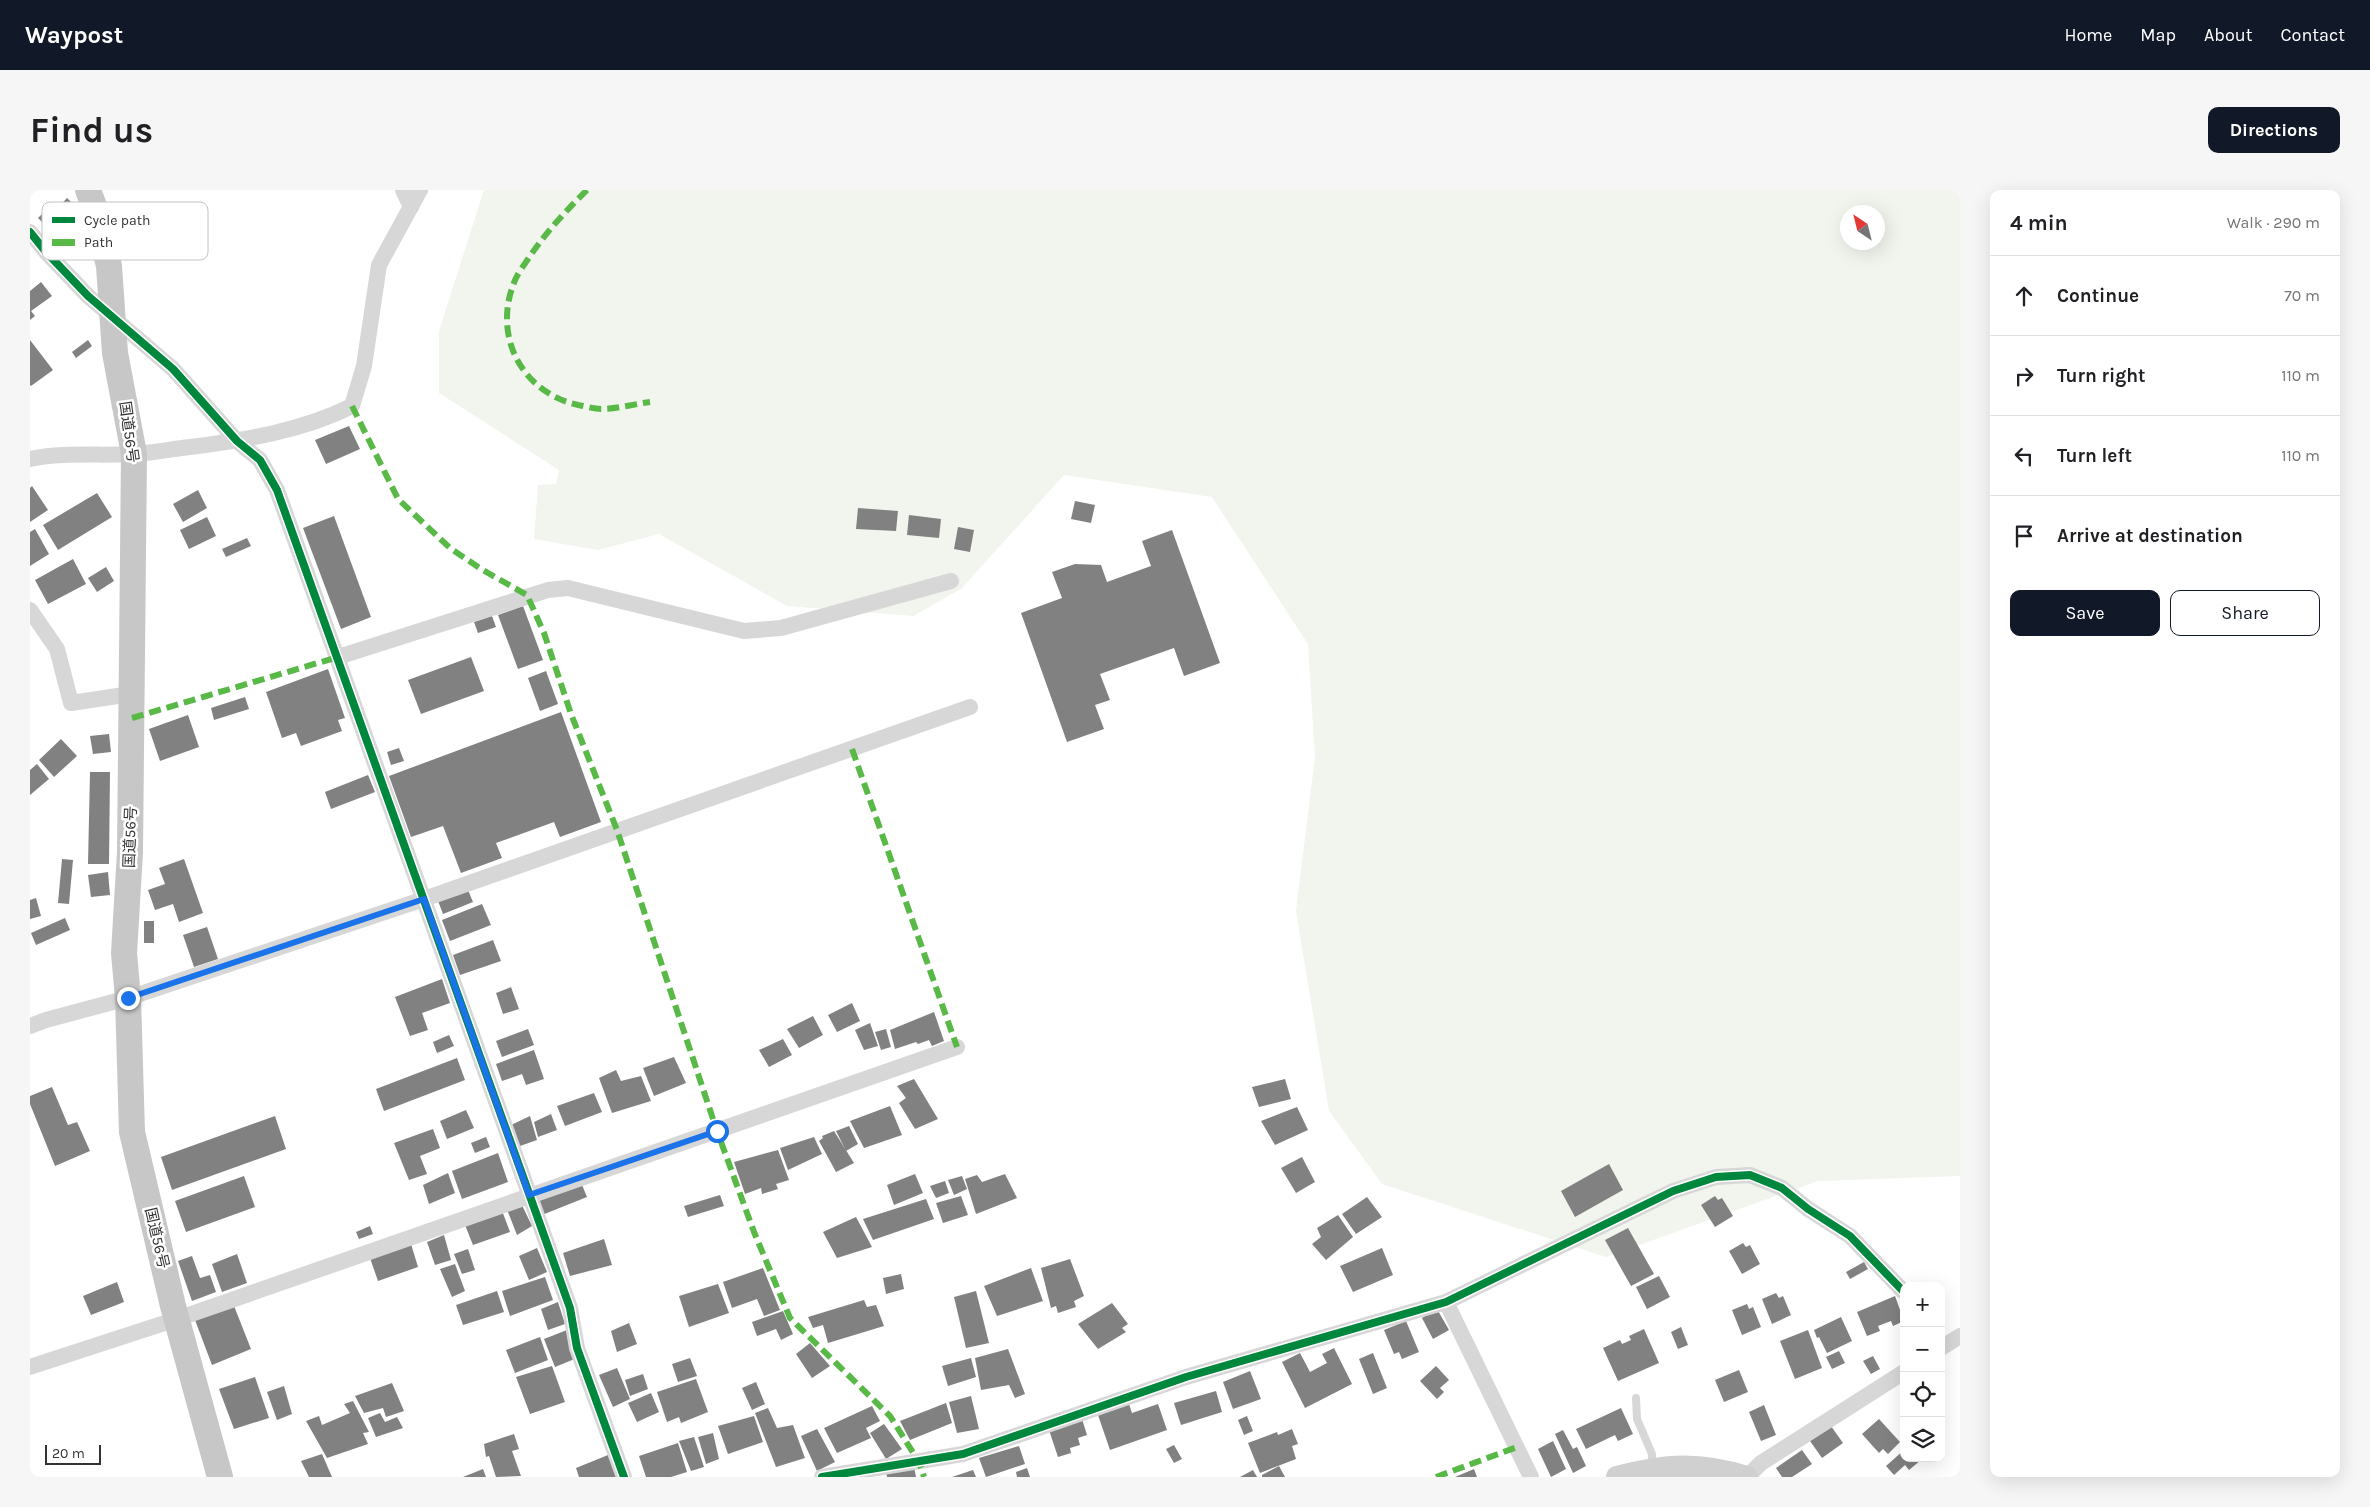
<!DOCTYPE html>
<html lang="en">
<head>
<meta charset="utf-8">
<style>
	body { margin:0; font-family:Karla,"Noto Sans JP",sans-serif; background:#f6f6f6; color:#202124 }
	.controls { position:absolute; right:15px; bottom:15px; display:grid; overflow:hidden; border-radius:10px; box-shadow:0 5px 20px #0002 }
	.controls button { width:45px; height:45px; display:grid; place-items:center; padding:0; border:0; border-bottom:1px solid #e0e0e0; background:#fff; color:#202124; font:25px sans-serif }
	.compass { position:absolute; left:1810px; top:15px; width:45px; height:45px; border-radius:50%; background:#fff; box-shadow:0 5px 20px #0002; rotate:325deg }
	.scale { position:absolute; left:15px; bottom:12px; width:56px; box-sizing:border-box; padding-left:5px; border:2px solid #333; border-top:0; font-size:14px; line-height:18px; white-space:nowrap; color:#333; -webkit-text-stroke:4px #fff; paint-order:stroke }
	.stop { position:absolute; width:15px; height:15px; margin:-11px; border:4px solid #1a73e8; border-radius:50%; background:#fff }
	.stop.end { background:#1a73e8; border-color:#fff; box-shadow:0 1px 5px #0008 }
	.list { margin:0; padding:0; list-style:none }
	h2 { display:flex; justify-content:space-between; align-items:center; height:65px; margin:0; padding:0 20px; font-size:21px }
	h2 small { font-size:16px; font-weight:400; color:#757577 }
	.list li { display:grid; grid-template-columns:32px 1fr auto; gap:15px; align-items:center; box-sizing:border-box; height:80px; padding:0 20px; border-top:1px solid #e0e0e0 }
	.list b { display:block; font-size:19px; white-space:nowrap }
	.list em { font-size:16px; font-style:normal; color:#757577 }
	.actions { display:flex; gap:10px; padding:15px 20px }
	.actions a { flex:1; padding:11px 0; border:1px solid #111827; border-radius:10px; text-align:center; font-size:18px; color:#111827 }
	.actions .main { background:#111827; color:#fff }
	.icon { flex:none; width:28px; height:28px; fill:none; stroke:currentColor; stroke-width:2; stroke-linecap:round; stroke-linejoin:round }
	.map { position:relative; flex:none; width:1930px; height:1287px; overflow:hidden; border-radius:10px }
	header { display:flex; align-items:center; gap:30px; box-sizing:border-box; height:70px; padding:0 25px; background:#111827; color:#fff }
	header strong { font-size:24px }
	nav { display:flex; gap:28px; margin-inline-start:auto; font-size:18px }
	.intro { display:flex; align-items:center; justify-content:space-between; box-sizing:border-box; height:120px; padding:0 30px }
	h1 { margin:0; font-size:35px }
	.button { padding:12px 22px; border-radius:10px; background:#111827; color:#fff; font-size:18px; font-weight:700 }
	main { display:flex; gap:30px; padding:0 30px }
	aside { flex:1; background:#fff; border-radius:10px; box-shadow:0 5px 20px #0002 }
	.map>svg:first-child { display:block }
	.green { fill:#f1f5ed; fill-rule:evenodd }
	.building { fill:#818181 }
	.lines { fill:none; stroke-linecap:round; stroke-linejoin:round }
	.service { stroke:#d7d7d7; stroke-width:8 }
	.minor { stroke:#d7d7d7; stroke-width:16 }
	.secondary { stroke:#d0d0d0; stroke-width:22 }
	.trunk { stroke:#c7c7c7; stroke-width:26 }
	.quiet { stroke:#58b947; stroke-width:6; stroke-dasharray:12 6; stroke-linecap:butt }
	.cycleway-casing { stroke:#fff; stroke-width:11 }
	.cycleway { stroke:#00873e; stroke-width:8 }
	.route { stroke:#1a73e8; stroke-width:6 }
	.labels { text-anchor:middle; stroke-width:5; stroke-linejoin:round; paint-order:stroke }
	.street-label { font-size:15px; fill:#333; stroke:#fff }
	.key { fill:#fff; stroke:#c2c2c2; stroke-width:1 }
	.key-label { font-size:14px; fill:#333 }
</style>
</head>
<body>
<header>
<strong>Waypost</strong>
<nav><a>Home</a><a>Map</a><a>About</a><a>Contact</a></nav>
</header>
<div class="intro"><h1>Find us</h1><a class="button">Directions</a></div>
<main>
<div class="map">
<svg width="1930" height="1287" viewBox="0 0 1930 1287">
	<rect width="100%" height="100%" fill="#fff"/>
	<path class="green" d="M454,0H1930V986L1788,991L1576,1067L1352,994L1299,921L1266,721L1285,567L1278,454L1182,307L1034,285L931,399L883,426L757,416L629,344L568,360L504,349L508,295L526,294L529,280L409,203V141ZM1818,22H1848V52H1818Z"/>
	<g class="building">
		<path d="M37,8L55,25L50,29L60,39L37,63L24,50L27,47L8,28L19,17L24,22Z"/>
		<path d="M11,92L22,106L1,121L5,126L0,130V101Z"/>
		<path d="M0,150L23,180L1,196L0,195Z"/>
		<path d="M58,150L62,156L46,168L42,162Z"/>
		<path d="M319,236L330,259L296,274L285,250Z"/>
		<path d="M2,296L18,320L0,332V298Z"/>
		<path d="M168,300L177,318L153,332L143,314Z"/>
		<path d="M67,303L82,327L28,360L13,335Z"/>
		<path d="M1045,311L1065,315L1061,333L1041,329Z"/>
		<path d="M828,318L868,321L866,341L826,339Z"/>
		<path d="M879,325L911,329L909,348L877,345Z"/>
		<path d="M304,326L341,427L311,439L273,338Z"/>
		<path d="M177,327L186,346L159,359L150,340Z"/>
		<path d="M928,337L944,340L940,362L924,359Z"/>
		<path d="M5,339L19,364L0,376V342Z"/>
		<path d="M1142,340L1190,473L1154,486L1144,458L1070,484L1080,510L1065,515L1074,539L1037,552L991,423L1032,408L1022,382L1045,374L1071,375L1077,392L1121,376L1112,351Z"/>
		<path d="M217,348L221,356L196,367L192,359Z"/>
		<path d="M43,369L56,394L18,414L5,390Z"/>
		<path d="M76,377L84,391L67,402L58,388Z"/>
		<path d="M493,416L513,470L488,479L468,425Z"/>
		<path d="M462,426L466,437L448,443L444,432Z"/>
		<path d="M441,467L454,501L391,524L378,490Z"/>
		<path d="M298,479L315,528L308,530L312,541L271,556L266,543L252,548L236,502Z"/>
		<path d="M516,481L528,514L510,521L498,488Z"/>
		<path d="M215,507L219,519L184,530L181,518Z"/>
		<path d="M531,522L571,632L530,647L524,632L466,653L472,668L431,683L413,636L381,647L359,586Z"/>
		<path d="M158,525L169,557L130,571L119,539Z"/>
		<path d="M79,544L81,562L63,564L60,546Z"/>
		<path d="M31,549L47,566L24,587L9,570Z"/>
		<path d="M369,558L374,571L361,575L357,562Z"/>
		<path d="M7,574L19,589L0,605V580Z"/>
		<path d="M60,582H80L79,674H58Z"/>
		<path d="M338,585L345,602L301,619L295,602Z"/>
		<path d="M32,669L43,670L39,714L28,713Z"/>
		<path d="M154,669L173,723L149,732L143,714L125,720L118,700L135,694L129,678Z"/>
		<path d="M78,682L80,705L61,707L58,685Z"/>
		<path d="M438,700L443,712L413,724L408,711Z"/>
		<path d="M6,708L11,726L0,729V710Z"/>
		<path d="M452,714L461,735L420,751L412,730Z"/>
		<path d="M35,728L40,740L6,755L1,743Z"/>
		<rect x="114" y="731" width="10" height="22"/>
		<path d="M177,737L188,769L164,777L153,745Z"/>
		<path d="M463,750L471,771L430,785L423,765Z"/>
		<path d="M412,789L420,813L392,823L398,840L380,846L365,807Z"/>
		<path d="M481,797L489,819L473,824L466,803Z"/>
		<path d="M822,813L830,831L807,842L798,825Z"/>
		<path d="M904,822L914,851L902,856L899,850L888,854L886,852L865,859L860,840Z"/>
		<path d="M783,826L793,845L769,858L757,839Z"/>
		<path d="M840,833L848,856L834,860L825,840Z"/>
		<path d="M498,839L504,855L472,867L466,851Z"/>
		<path d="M856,839L861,857L851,860L845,842Z"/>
		<path d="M419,845L424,856L407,863L403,852Z"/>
		<path d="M753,849L762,865L739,877L729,860Z"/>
		<path d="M504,860L514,889L496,895L492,884L472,891L466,874Z"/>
		<path d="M644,867L656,893L624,906L613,878Z"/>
		<path d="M427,868L435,890L354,921L346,899Z"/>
		<path d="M586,880L591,891L611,886L621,911L582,923L569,888Z"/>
		<path d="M884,889L908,929L885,939L869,913L876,908L867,896Z"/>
		<path d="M1255,889L1261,909L1229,917L1222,897Z"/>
		<path d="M22,897L38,935L47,932L60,961L25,976L0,914V906Z"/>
		<path d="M564,903L572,922L535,936L527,916Z"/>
		<path d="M860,916L872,945L834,958L820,931Z"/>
		<path d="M1267,917L1278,940L1245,955L1231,931Z"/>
		<path d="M436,920L444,938L417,949L410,931Z"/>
		<path d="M521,924L527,940L508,947L504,932Z"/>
		<path d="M245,926L256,959L142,1000L131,967Z"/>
		<path d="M500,926L507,950L490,956L481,935Z"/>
		<path d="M819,936L828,954L816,961L806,941Z"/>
		<path d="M403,939L410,958L390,966L397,984L379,990L364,953Z"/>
		<path d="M804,941L824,973L806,982L789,951L793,948L792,946Z"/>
		<path d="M456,947L460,957L445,963L441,953Z"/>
		<path d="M784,947L792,964L758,980L750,958Z"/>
		<path d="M748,960L759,990L746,994L748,999L732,1004L731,998L715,1004L704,972Z"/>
		<path d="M468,963L478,992L432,1009L422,981Z"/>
		<path d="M1272,967L1285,992L1266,1003L1251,978Z"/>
		<path d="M1579,974L1593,1000L1545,1027L1531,1001Z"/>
		<path d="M418,983L425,1003L399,1014L393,995Z"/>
		<path d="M885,984L893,1003L864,1015L857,995Z"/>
		<path d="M975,984L987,1008L946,1024L935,989L947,985L952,992Z"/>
		<path d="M214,986L225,1017L156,1042L145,1011Z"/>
		<path d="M932,986L937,999L924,1005L918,990Z"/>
		<path d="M550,990L557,1007L512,1025L506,1006Z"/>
		<path d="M915,991L919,1003L906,1008L900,996Z"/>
		<path d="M690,1005L694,1016L658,1027L654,1016Z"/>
		<path d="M931,1006L938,1025L913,1033L906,1013Z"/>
		<path d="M1685,1006L1688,1010L1692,1008L1703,1026L1685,1037L1671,1015Z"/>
		<path d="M1337,1007L1352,1027L1326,1044L1312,1024Z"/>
		<path d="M896,1009L904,1029L843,1050L833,1029Z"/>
		<path d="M490,1011L502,1036L487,1045L476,1017Z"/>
		<path d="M471,1018L480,1042L443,1055L433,1030Z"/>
		<path d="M1308,1025L1323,1047L1296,1070L1282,1054L1291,1047L1287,1038Z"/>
		<path d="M826,1027L842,1057L807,1068L793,1042Z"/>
		<path d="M340,1036L343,1044L329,1049L326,1042Z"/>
		<path d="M1598,1038L1624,1084L1601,1096L1575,1050Z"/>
		<path d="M414,1045L421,1070L405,1075L397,1052Z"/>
		<path d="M574,1049L582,1075L540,1086L533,1063Z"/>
		<path d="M1713,1053L1716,1057L1720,1055L1730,1074L1712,1084L1699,1061Z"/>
		<path d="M381,1054L388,1077L348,1091L340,1068Z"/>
		<path d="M507,1058L517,1082L499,1090L489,1066Z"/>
		<path d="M1352,1058L1363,1085L1323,1102L1310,1076Z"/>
		<path d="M438,1059L445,1080L432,1084L424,1064Z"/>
		<path d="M207,1064L217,1093L192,1102L182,1074Z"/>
		<path d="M162,1066L170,1088L180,1085L186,1102L162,1111L148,1071Z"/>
		<path d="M1040,1069L1054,1106L1044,1111L1046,1117L1028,1123L1026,1116L1021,1118L1011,1078Z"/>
		<path d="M1834,1072L1838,1079L1820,1089L1816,1082Z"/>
		<path d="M425,1074L435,1101L422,1107L410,1079Z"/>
		<path d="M733,1078L750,1120L734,1126L727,1109L702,1118L693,1092Z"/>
		<path d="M1001,1078L1013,1111L967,1126L954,1096Z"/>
		<path d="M871,1084L874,1099L856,1104L853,1088Z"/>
		<path d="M1629,1086L1640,1107L1617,1119L1606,1097Z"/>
		<path d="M515,1087L523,1110L480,1126L472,1101Z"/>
		<path d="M87,1092L94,1112L61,1125L53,1106Z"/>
		<path d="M688,1094L699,1123L659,1137L649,1106Z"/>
		<path d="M467,1101L474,1122L433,1135L426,1115Z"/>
		<path d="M946,1101L959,1153L936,1158L924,1107Z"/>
		<path d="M1746,1103L1749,1108L1753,1106L1761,1125L1742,1134L1732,1109Z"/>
		<path d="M1865,1106L1874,1131L1863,1136L1861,1131L1848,1136L1850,1141L1837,1146L1827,1122Z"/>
		<path d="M834,1110L837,1117L846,1115L854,1136L798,1153L793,1135L783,1138L778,1127Z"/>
		<path d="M528,1112L535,1134L518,1140L511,1119Z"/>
		<path d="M1082,1113L1098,1134L1092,1138L1096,1142L1068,1159L1048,1134Z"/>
		<path d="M1717,1114L1719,1119L1723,1117L1731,1137L1712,1145L1702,1120Z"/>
		<path d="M204,1116L221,1159L182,1175L165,1130Z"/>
		<path d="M1407,1119L1419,1140L1403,1149L1392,1128Z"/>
		<path d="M753,1121L763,1144L751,1150L746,1139L727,1146L722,1132Z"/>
		<path d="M1811,1127L1822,1151L1797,1163L1789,1147L1787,1148L1784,1140Z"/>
		<path d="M1376,1131L1389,1162L1372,1169L1369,1162L1364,1164L1354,1140Z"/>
		<path d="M599,1133L607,1154L587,1162L581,1141Z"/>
		<path d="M1651,1137L1658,1155L1648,1159L1641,1142Z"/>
		<path d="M1614,1139L1629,1173L1588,1191L1573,1158L1590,1150L1592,1154L1601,1150L1599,1146Z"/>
		<path d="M537,1140L547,1168L525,1177L514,1149Z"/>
		<path d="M1778,1140L1792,1178L1765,1189L1750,1151Z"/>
		<path d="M510,1147L518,1170L485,1183L476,1160Z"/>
		<path d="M780,1153L800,1176L782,1188L766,1164Z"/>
		<path d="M1304,1158L1322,1194L1275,1218L1252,1172L1270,1163L1280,1182L1297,1173L1292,1164Z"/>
		<path d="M978,1159L995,1204L985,1208L979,1195L951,1200L945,1168Z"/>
		<path d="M1809,1161L1815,1173L1802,1179L1796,1167Z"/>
		<path d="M1343,1163L1357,1198L1343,1204L1329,1169Z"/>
		<path d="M1843,1166L1850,1179L1841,1184L1833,1171Z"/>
		<path d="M660,1168L667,1186L648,1192L642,1174Z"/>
		<path d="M941,1168L946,1187L918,1196L912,1176Z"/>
		<path d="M522,1176L535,1212L500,1224L486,1187Z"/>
		<path d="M1406,1176L1419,1190L1410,1198L1414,1202L1407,1209L1390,1191Z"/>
		<path d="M587,1178L600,1209L583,1217L569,1185Z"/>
		<path d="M1709,1180L1718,1202L1694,1212L1685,1190Z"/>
		<path d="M1220,1181L1231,1209L1203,1219L1193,1192Z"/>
		<path d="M613,1184L618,1199L600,1206L595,1190Z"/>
		<path d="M225,1187L239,1228L204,1239L189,1199Z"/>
		<path d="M666,1189L678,1222L651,1233L649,1227L637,1232L627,1202Z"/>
		<path d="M726,1192L735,1214L722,1220L712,1198Z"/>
		<path d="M362,1193L374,1221L356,1227L353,1218L334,1223L325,1206Z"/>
		<path d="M254,1196L262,1224L247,1230L237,1202Z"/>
		<path d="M1186,1201L1192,1222L1151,1235L1144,1213Z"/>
		<path d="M621,1203L629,1222L607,1232L598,1213Z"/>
		<path d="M941,1206L949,1239L927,1243L919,1212Z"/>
		<path d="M323,1211L339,1242L333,1243L338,1254L297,1268L276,1231L289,1226L292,1235L320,1223L314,1214Z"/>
		<path d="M916,1213L922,1233L880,1250L870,1231Z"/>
		<path d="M1099,1214L1102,1223L1128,1214L1137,1240L1080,1260L1068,1225Z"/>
		<path d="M1734,1215L1746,1245L1731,1251L1719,1222Z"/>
		<path d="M842,1216L850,1231L836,1238L841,1248L807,1263L794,1238Z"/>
		<path d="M738,1218L747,1238L763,1235L775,1268L746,1277L725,1223Z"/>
		<path d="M1591,1218L1603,1244L1588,1251L1585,1245L1556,1259L1546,1239Z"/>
		<path d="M350,1223L355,1232L367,1227L373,1238L346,1247L338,1228Z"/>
		<path d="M724,1226L733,1252L698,1264L688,1236Z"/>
		<path d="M1217,1226L1223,1241L1214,1245L1208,1230Z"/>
		<path d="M1052,1229L1057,1245L1048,1248L1050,1255L1040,1258L1041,1263L1028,1267L1019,1240Z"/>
		<path d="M1849,1229L1870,1252L1858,1264L1853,1259L1849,1263L1832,1244Z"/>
		<path d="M854,1234L872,1259L856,1269L840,1243Z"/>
		<path d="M1801,1236L1813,1253L1792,1268L1780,1251Z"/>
		<path d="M787,1239L805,1272L787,1281L771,1246Z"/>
		<path d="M1262,1239L1268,1254L1262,1256L1266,1269L1230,1283L1218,1253L1247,1242L1248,1245Z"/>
		<path d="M1533,1240L1543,1259L1547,1257L1556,1276L1543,1283L1525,1244Z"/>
		<path d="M683,1243L689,1269L676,1274L668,1247Z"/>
		<path d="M484,1244L489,1259L482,1261L491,1286L466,1287L459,1266L456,1267L454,1254Z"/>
		<path d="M664,1247L674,1277L661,1281L649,1251Z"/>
		<path d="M1523,1251L1536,1279L1521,1287L1508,1259Z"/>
		<path d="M648,1253L657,1282L641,1287H616L609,1266Z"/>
		<path d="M1144,1255L1152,1269L1144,1273L1136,1259Z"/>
		<path d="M989,1256L995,1274L956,1287L949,1268Z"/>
		<path d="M1772,1260L1782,1274L1762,1287H1752L1746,1278Z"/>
		<path d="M1874,1260V1268L1891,1270L1879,1280L1875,1275L1864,1285L1856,1276Z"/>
		<path d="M292,1264L302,1287H279L271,1271Z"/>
		<path d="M578,1265L587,1287H549L546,1278Z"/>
		<path d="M1249,1276L1255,1287H1232V1285Z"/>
		<path d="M884,1277L886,1287H857L856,1282Z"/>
		<path d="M997,1278L1000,1287H987L986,1282Z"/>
		<path d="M453,1279L456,1287H433Z"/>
		<path d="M1444,1279L1447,1287H1425Z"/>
		<path d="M943,1280L946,1287H922Z"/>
		<path d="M1223,1280L1227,1287H1210Z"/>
	</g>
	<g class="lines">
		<path class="service" d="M1606,1208L1607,1229L1622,1264V1276"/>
		<g class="minor">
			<path d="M373,0L381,17"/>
			<path d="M0,42L16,62L58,106L143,179L207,251L230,270L247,300L540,1118L547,1158L594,1287"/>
			<path d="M0,269C34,262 68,266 103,264C122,263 141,259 160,257C215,250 272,241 322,216L334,176L349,75L390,0"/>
			<path d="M0,420L27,459L41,513L101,504"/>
			<path d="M308,467L518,400L538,398L714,441L751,438L921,391"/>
			<path d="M0,836L16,830L98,808L394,709L940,517"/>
			<path d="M1416,1112L1501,1287"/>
			<path d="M1911,1158L1930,1146"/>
			<path d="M0,1177L147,1129L927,857"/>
			<path d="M792,1287L933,1264L1156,1187L1416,1112L1643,1001L1686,987L1720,985L1752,998L1778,1019L1820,1046L1874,1102"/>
			<path d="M1717,1287L1731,1273L1874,1182"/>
		</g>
		<path class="secondary" d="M1587,1287C1636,1274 1669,1272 1717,1287"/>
		<path class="trunk" d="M58,0L64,16L79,76L85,163L104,264L100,662L94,763L98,808L102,942L143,1116L190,1287"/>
		<g class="quiet">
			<path d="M557,0C534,23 516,42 498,69C494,75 489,82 486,88C461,143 490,202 548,215C555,216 563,219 571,219C587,219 604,214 620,212"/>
			<path d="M322,216L368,309L420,358L451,379L497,405L514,443L541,524L587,640L687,941L724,1042L760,1128L860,1226L889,1272L894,1287"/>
			<path d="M102,528L308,467"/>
			<path d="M822,559L927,857"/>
			<path d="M1406,1287L1487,1257"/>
		</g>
		<g class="cycleway-casing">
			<g id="cycleway">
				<path d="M0,42L16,62L58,106L143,179L207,251L230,270L247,300L540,1118L547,1158L594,1287"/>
				<path d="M792,1287L933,1264L1156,1187L1416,1112L1643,1001L1686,987L1720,985L1752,998L1778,1019L1820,1046L1874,1102"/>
			</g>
		</g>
		<use href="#cycleway" class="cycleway"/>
	</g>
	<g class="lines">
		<path class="route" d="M98,808L394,709L499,1005L687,941"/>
	</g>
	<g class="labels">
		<g class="street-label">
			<text transform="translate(99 242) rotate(82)" y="5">国道56号</text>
			<text transform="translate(100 647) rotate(-88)" y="5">国道56号</text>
			<text transform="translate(127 1048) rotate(77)" y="5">国道56号</text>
		</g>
	</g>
	<rect x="12" y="12" width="166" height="58" rx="8" class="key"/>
	<rect x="22" y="27" width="23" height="6" fill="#00873e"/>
	<rect x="22" y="49" width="23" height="7" fill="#58b947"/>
	<g class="key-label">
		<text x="54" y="35">Cycle path</text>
		<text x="54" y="57">Path</text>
	</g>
</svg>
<div class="controls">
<button>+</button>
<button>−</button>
<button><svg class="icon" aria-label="locate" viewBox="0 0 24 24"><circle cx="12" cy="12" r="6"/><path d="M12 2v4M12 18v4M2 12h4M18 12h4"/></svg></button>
<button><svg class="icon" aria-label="layers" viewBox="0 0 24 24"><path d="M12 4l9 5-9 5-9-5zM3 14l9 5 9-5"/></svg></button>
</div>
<svg class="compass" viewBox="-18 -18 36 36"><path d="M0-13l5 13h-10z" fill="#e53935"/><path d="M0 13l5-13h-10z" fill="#757577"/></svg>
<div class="scale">20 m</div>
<div class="stop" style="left:687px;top:941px"></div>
<div class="stop end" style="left:98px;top:808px"></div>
</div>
<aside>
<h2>4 min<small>Walk · 290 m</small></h2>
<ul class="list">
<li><svg class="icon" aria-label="ahead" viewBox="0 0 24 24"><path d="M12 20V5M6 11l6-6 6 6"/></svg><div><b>Continue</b></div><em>70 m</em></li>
<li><svg class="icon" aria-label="right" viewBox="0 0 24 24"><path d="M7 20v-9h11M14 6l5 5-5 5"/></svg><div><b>Turn right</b></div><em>110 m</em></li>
<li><svg class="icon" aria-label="left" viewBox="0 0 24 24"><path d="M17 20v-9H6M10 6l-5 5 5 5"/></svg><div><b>Turn left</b></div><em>110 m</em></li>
<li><svg class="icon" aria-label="arrive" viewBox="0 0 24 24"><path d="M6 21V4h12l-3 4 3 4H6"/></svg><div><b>Arrive at destination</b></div></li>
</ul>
<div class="actions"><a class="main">Save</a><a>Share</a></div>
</aside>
</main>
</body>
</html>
